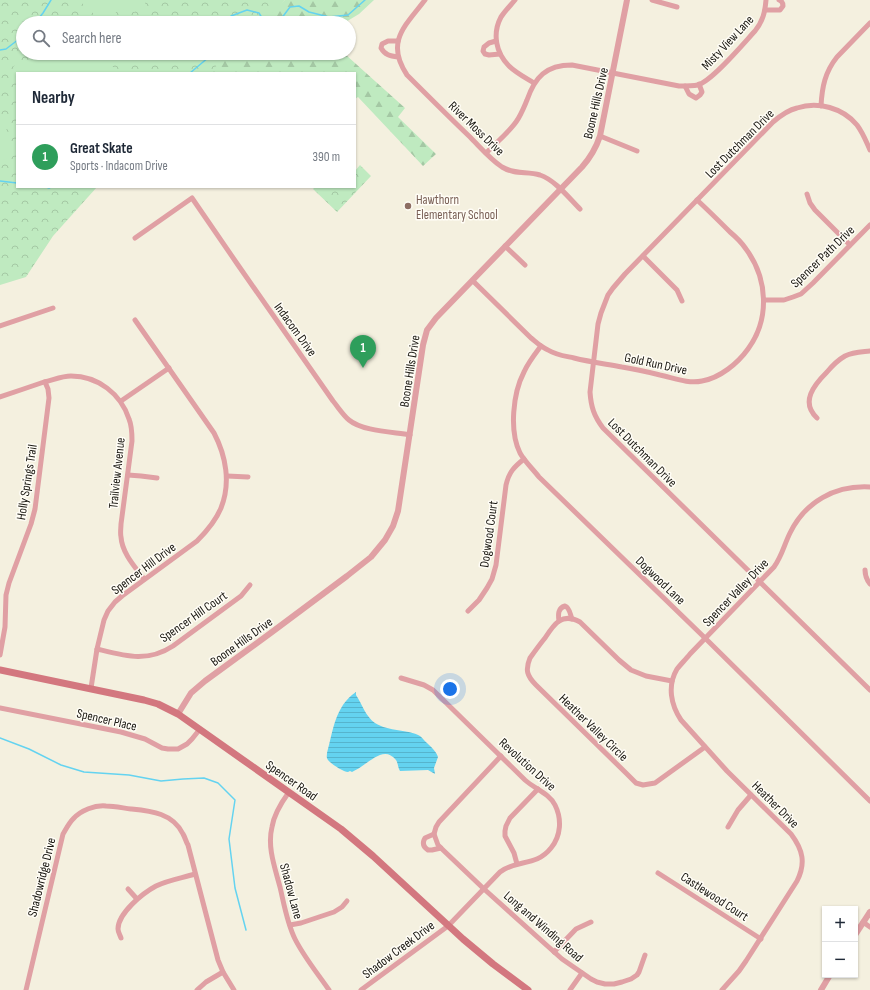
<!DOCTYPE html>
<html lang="en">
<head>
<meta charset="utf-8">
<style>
	body { margin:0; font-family:"Sofia Sans Condensed",sans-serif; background:#f2f2f3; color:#1f2937 }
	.controls { position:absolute; right:12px; bottom:12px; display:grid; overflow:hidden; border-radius:0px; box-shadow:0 1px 3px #0004 }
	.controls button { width:36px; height:36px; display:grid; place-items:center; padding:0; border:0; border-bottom:1px solid #e0e1e3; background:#fff; color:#1f2937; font:20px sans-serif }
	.you { position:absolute; left:450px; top:689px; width:14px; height:14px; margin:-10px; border:3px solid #fff; border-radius:50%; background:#1a73e8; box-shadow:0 0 0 6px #1a73e833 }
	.badge { display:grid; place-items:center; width:26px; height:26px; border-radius:50%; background:#2563eb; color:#fff; font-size:13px; font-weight:700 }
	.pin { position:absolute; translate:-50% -33px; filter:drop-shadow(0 1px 2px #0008) }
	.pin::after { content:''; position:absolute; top:21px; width:14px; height:12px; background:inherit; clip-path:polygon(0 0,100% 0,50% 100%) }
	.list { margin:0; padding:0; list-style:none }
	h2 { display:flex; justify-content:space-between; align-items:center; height:52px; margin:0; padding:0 16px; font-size:17px }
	h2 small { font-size:13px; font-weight:400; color:#747a83 }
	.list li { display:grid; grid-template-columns:26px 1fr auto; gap:12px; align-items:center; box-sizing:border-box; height:64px; padding:0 16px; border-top:1px solid #e0e1e3 }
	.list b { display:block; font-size:15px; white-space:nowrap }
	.list p { margin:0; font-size:13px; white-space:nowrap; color:#747a83 }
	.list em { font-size:13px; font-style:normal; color:#747a83 }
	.icon { flex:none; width:22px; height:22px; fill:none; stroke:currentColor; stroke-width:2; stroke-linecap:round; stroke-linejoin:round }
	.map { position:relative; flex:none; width:870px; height:990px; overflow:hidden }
	.search { position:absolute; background:#fff; box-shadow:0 1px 3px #0004; left:16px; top:16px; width:340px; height:44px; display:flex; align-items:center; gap:10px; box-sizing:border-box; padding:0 14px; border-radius:22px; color:#747a83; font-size:15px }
	.panel { position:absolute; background:#fff; box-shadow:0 1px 3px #0004; left:16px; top:72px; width:340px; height:116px; border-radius:0px }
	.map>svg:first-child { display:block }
	.forest { fill:url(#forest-firs) }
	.park { fill:url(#park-crowns) }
	.garden { fill:#bfeac0 }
	.water { fill:url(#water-rules) }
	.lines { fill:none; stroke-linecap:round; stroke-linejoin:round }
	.stream { stroke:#64d3f0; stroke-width:1.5 }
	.minor { stroke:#e0a0a4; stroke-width:5 }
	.tertiary { stroke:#e0a0a4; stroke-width:6 }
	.secondary { stroke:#d3777f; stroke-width:7 }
	.education-dot { fill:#8d6e63; stroke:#fffdf6; stroke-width:1.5 }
	.labels { text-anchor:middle; stroke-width:3; stroke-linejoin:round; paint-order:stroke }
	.street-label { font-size:13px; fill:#191711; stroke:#fffdf6 }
	.education-label { font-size:13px; fill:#785e54; stroke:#fffdf6; text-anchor:start }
</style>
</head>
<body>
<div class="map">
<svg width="870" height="990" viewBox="0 0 870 990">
	<defs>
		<pattern id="forest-firs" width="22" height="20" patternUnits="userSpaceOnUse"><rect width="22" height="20" fill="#bfeac0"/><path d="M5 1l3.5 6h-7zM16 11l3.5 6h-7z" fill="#a4c8a4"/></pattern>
		<pattern id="park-crowns" width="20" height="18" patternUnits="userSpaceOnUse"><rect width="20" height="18" fill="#bfeac0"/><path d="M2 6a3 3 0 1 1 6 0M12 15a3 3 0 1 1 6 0" fill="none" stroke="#a4c8a4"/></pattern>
		<pattern id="water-rules" width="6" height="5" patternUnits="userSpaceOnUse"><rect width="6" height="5" fill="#64d3f0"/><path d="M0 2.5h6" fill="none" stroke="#56b4cd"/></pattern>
	</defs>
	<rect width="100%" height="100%" fill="#f4f0df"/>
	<g class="forest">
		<path d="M285,0H374L359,14L344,23H190L280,4Z"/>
		<path d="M173,53H347L346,55L405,108L398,117L436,154L423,166L358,97L355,99V73H153Z"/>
	</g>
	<g class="park">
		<path d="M0,0H285L261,23H23V53H230L209,73H17V187H97L53,236L26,277L0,285Z"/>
		<path d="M360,165L371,176L337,212L313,189L315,187H355V171Z"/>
	</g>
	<g class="garden">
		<path d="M85,0H146L143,12L135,10V12L119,9L107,23H104L82,3Z"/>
		<path d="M93,53H108L115,73H17V89L13,67L18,62L49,56Z"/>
		<path d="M0,112L16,155L0,161Z"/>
	</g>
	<path class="water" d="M356,692V695C362,704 366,717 375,723C389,732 408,729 420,736C423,738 424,741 427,743C431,747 436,751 438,757L434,768L435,774L428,770L400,771C398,768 398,763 396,760C386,747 374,758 365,764C361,767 356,770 352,772L350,771L348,772C343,772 330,763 328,760C326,757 327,756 327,753C333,731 335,706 356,692Z"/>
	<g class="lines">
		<g class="stream">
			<path d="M35,23L43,13L51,0"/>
			<path d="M228,23L231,16L247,10L259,13L265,23"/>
			<path d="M278,23L290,7L299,6L309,12L329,17L348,15L365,0"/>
			<path d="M0,50L6,49L23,36"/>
			<path d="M190,73L209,57L212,53"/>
			<path d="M0,181L17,183"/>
			<path d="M46,187L49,188L51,187"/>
			<path d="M0,738L29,749L61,765L84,772L129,775L161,781L183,779L204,778L218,783L235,800L229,839L235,888L246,930"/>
		</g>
		<g class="minor">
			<path d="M425,0C405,26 385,42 407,75C428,96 449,117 470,137C480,147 490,159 502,167C515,175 527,171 540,175C555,180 569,198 580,209"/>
			<path d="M515,0C510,6 505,11 501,17C492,34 496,53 509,66C516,73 526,78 534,83"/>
			<path d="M652,0L677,7"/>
			<path d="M765,10H780L783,6C783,3 782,1 779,0"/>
			<path d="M496,41L489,43L484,47L483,51L485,54L489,55L500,54"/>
			<path d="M398,57C390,56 385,55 381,48L382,44L388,41H398"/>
			<path d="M685,86L689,94L696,98L700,95L702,92L699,84"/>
			<path d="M821,106C822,87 825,72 837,57L870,23"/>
			<path d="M600,136L637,151"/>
			<path d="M870,150C866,141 863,133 857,125C843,108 818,101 797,108C788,110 780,116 773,122L625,274L613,288L608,295L601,313L598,324L590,392C591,407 594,416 603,428L870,690"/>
			<path d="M486,153C496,143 508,133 516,122C521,115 524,107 527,100C535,77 546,65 572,65L679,86C685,86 692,86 698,85C713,80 743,44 755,31C763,21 765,12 766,0"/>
			<path d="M807,194L810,203L815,210L850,245"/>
			<path d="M135,238L192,198L238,265L333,401C338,407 343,415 349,420C362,431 393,432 410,435"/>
			<path d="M505,246L525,265"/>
			<path d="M643,256L677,290L682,301"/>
			<path d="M473,281L531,338C536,342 541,347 548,350C556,355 565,356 574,358C590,362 606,364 622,367C635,369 648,372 660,375C674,378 688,384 702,381C720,378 738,363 748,349C770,319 768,279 746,249C742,243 736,237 730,232C719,221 708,210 697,200"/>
			<path d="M764,300H784L793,297L801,294L813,283L870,225"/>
			<path d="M0,326L53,308"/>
			<path d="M541,346C535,354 528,363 524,372C513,393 509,431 520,453C525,462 533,469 539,477L705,638L870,801"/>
			<path d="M0,397C15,392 29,387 44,382C53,380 62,376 71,376C98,376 121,394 129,419C132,426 132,433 132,441L121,524C121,528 120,533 121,537C122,553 135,567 144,579"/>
			<path d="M121,401L169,368"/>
			<path d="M817,418C800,402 814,385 827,372C832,366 838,360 845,356C853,352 862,352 870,351"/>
			<path d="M128,475L141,476L157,478"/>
			<path d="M227,476L248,477"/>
			<path d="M865,570C865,576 866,579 870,584"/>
			<path d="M468,611L479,600L487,588L492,579L496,565L506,485C509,472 514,467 524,459"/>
			<path d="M559,621C558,614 558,608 565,606C570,608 570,614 572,619"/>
			<path d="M97,649C125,656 147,663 173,646L241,596L250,585"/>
			<path d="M0,655L5,627L6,595L9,583L31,524L35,509L49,398L48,389L45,382"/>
			<path d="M672,681L646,676L631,670L619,660L580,622C562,612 554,624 545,638C540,644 535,651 530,658C525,670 527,676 536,685L627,774L636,783L643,785L655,783L705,747"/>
			<path d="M91,688L97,649L104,620L108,611L115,602L122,596L197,541C207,531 216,520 221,508C231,483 226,456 214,433L135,320"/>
			<path d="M0,708L121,732L145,739L162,748L168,749H178L187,744L192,739L200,729"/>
			<path d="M501,756L439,822L436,827L434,834L438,845L442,849L484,889L562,959L591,979L597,982L605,984H614L622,982L631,979L637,975L639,972L645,955"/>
			<path d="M289,792C281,803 274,814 272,827C267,847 275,868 280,887C284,904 287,923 295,939C304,957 318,974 329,990"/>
			<path d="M728,827L738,810L751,795"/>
			<path d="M434,834L425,838C422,843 423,847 428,850H432L441,848"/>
			<path d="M517,864L514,853L505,836V831L506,826L510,818L538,789"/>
			<path d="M658,873L761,939"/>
			<path d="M128,889L137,899"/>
			<path d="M863,922L870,927"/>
			<path d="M290,925L301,923L334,912L342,907L347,901"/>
			<path d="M121,938C120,935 118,932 118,929C118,913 143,893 156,886C168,880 182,878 195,874"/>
			<path d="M554,952L576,929L591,922"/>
			<path d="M26,990L63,834C66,829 69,823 73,819C81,810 95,805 106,806C114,806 123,808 131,809C151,811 173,813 183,834C185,837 186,842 188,845L218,960L223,972L234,990"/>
			<path d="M197,990L206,982L223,972"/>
			<path d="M361,990L448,926L500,872C517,859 536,867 551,848C561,836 562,819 555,805C549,793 535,789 525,780C494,750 464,720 433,690L424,685L401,678"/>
			<path d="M570,990L582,973"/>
			<path d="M722,990L739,971L746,961L797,881C806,863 803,850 791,834L727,771L681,720C671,705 667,686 677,669C681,664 686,659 690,654L774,567C782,556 784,545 790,533C805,502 835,485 870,487"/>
		</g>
		<g class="tertiary">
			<path d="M178,714L191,693L205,681L272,632L347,576L371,557L385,540L393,526L398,511L423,345L427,330L436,318L582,167C590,158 596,148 600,136L627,0"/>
			<path d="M855,935L870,912"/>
			<path d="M821,990L830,975"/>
		</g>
		<path class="secondary" d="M0,670L144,700L158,704L178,714L341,829L373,856L463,939L493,964L528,990"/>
	</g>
	<circle class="education-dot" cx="408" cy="206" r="4"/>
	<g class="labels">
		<g class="street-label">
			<text transform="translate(727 42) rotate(-47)" y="5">Misty View Lane</text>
			<text transform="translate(595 103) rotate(-77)" y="5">Boone Hills Drive</text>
			<text transform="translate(477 128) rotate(44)" y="5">River Moss Drive</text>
			<text transform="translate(739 143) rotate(-45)" y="5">Lost Dutchman Drive</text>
			<text transform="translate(822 256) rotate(-44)" y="5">Spencer Path Drive</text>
			<text transform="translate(296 329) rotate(54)" y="5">Indacom Drive</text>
			<text transform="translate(656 363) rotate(12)" y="5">Gold Run Drive</text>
			<text transform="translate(409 371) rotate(-81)" y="5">Boone Hills Drive</text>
			<text transform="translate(643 452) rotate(45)" y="5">Lost Dutchman Drive</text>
			<text transform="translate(116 473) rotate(-84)" y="5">Trailview Avenue</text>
			<text transform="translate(26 482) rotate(-81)" y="5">Holly Springs Trail</text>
			<text transform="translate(488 534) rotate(-82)" y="5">Dogwood Court</text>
			<text transform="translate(143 568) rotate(-37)" y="5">Spencer Hill Drive</text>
			<text transform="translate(661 580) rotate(44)" y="5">Dogwood Lane</text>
			<text transform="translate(735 592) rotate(-46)" y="5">Spencer Valley Drive</text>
			<text transform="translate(193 616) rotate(-35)" y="5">Spencer Hill Court</text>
			<text transform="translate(241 641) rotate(-36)" y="5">Boone Hills Drive</text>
			<text transform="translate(107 719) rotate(13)" y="5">Spencer Place</text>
			<text transform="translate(594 727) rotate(44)" y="5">Heather Valley Circle</text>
			<text transform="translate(528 764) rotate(42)" y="5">Revolution Drive</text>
			<text transform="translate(292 780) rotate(35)" y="5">Spencer Road</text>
			<text transform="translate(776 804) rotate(45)" y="5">Heather Drive</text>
			<text transform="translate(41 877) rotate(-76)" y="5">Shadowridge Drive</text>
			<text transform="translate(292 891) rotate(75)" y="5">Shadow Lane</text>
			<text transform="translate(715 896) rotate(33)" y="5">Castlewood Court</text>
			<text transform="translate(544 926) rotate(41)" y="5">Long and Winding Road</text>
			<text transform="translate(398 949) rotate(-37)" y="5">Shadow Creek Drive</text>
		</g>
		<g class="education-label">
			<text x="416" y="204">Hawthorn<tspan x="416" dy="15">Elementary School</tspan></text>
		</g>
	</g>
</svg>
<div class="controls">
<button>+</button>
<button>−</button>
</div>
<div class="you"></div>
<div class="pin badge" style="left:363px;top:368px;background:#2e9e5b">1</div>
<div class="search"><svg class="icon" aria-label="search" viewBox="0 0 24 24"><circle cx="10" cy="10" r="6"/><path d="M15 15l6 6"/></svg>Search here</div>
<section class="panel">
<h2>Nearby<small></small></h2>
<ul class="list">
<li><span class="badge" style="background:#2e9e5b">1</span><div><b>Great Skate</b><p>Sports · Indacom Drive</p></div><em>390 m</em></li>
</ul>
</section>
</div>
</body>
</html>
